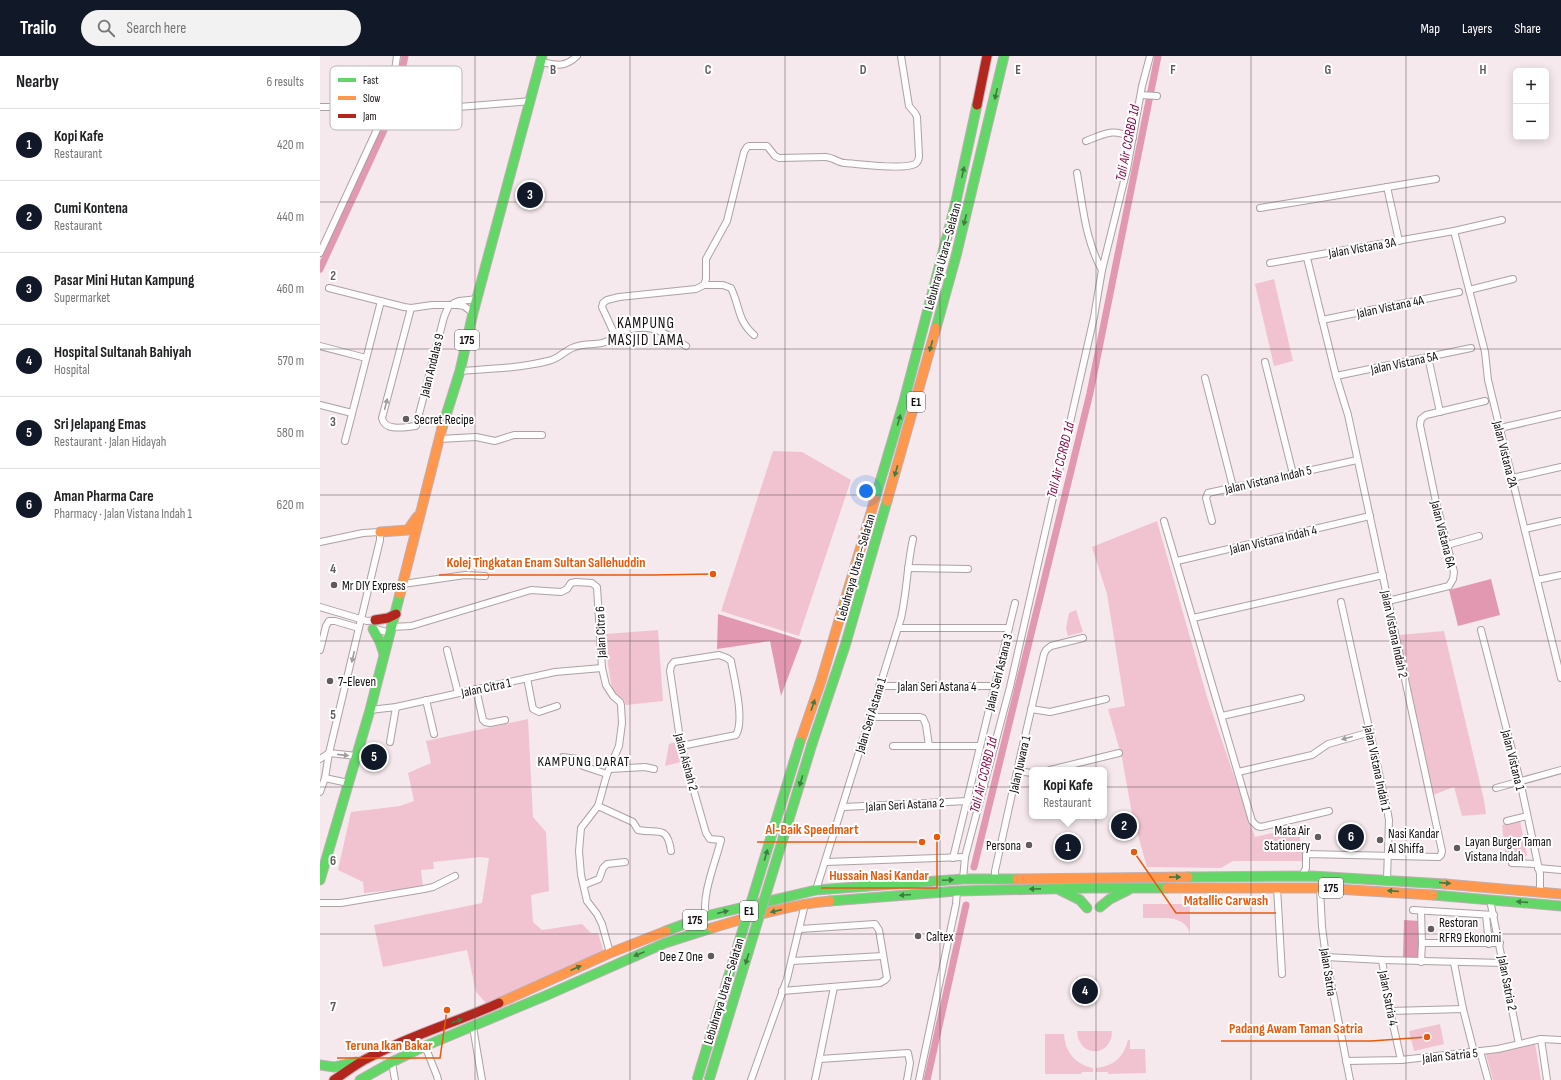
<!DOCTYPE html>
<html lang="en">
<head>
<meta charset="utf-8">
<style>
	body { margin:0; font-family:"Sofia Sans Condensed",sans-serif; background:#f2f2f2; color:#202124 }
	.controls { position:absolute; right:12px; top:12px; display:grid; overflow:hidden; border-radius:6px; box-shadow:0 2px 10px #0003 }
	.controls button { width:36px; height:36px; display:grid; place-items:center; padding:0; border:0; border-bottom:1px solid #e0e0e0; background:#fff; color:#202124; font:20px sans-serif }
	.you { position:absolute; left:546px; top:435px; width:14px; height:14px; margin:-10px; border:3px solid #fff; border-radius:50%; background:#1a73e8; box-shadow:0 0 0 6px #1a73e833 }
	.badge { display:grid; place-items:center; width:26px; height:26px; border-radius:50%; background:#111827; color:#fff; font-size:13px; font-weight:700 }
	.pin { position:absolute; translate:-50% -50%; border:2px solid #fff; box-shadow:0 1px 4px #0006 }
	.popup { position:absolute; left:709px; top:711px; width:78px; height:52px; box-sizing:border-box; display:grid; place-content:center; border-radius:6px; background:#fff; filter:drop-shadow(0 1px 3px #0005); font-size:13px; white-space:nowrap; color:#757577 }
	.popup b { font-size:15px; color:#202124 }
	.popup::after { content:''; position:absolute; left:50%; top:100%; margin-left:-8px; border:8px solid transparent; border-top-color:#fff }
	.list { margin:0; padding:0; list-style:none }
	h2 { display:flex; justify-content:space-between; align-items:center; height:52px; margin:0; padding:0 16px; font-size:17px }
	h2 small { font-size:13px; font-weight:400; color:#757577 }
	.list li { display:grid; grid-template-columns:26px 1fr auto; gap:12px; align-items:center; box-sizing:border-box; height:72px; padding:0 16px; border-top:1px solid #e0e0e0 }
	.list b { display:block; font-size:15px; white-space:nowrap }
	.list p { margin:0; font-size:13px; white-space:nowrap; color:#757577 }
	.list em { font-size:13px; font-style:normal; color:#757577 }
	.icon { flex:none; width:22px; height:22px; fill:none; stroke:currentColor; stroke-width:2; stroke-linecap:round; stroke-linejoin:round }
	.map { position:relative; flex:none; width:1241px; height:1024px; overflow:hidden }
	header { display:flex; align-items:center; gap:24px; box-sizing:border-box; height:56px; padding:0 20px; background:#111827; color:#fff }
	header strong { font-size:19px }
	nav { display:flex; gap:22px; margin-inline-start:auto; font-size:14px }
	.search { width:280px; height:36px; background:#f2f2f2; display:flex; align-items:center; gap:10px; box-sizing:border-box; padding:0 14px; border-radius:22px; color:#757577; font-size:15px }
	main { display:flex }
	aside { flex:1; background:#fff }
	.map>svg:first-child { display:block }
	.green { fill:#f1c3d1 }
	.water { fill:#e298b1 }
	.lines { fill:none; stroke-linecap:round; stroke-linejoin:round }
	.canal { stroke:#e298b1; stroke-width:7 }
	.street-casing { stroke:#aba2a4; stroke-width:8 }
	.fast-casing { stroke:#bfafb4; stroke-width:11 }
	.slow-casing { stroke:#bfafb4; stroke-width:11 }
	.jam-casing { stroke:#bfafb4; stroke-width:11 }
	.street { stroke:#fefcfc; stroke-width:6 }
	.fast { stroke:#63d668; stroke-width:9 }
	.slow { stroke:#ff974d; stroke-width:9 }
	.jam { stroke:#b3261e; stroke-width:9 }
	.fast-bridge-casing { stroke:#bfafb4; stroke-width:11; stroke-linecap:butt }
	.fast-bridge { stroke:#63d668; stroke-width:9 }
	.oneway { fill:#3f7c40 }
	.oneway2 { fill:#a09c9d }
	.grid { fill:none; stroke:#635a5d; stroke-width:1; stroke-opacity:0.55 }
	.poi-dot { fill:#635a5d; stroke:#fff; stroke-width:1.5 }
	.labels { text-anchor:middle; stroke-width:4; stroke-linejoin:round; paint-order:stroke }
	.shield { fill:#fff; stroke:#5a5657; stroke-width:1 }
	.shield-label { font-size:12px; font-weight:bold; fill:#140d0f }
	.street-label { font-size:13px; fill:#140d0f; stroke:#fff }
	.poi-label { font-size:13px; fill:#140d0f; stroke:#fff; text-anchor:start }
	.water-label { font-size:14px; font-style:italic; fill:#860846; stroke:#fff }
	.neighbourhood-label { font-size:14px; letter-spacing:1px; fill:#140d0f; stroke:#fff }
	.quarter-label { font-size:15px; letter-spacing:1px; fill:#140d0f; stroke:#fff }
	.key { fill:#fff; stroke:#b8b6b7; stroke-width:1 }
	.key-label { font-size:11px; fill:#140d0f }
	.grid-label { font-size:13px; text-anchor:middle; font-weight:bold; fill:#635a5d; stroke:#fff; stroke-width:4; stroke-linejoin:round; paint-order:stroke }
	.leader { fill:none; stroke:#e8590c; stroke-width:1.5 }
	.callout-dot { fill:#e8590c; stroke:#fff; stroke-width:1.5 }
	.callout-label { font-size:14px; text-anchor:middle; font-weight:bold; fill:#e8590c; stroke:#fff; stroke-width:4; stroke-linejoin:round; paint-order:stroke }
</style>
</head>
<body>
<header>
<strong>Trailo</strong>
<div class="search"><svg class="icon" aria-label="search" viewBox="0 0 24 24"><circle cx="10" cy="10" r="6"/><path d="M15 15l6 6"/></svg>Search here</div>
<nav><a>Map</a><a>Layers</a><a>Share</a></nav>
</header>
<main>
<aside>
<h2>Nearby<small>6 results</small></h2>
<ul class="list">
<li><span class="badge">1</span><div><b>Kopi Kafe</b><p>Restaurant</p></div><em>420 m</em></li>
<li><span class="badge">2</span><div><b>Cumi Kontena</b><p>Restaurant</p></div><em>440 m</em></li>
<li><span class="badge">3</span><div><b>Pasar Mini Hutan Kampung</b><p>Supermarket</p></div><em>460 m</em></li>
<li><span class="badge">4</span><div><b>Hospital Sultanah Bahiyah</b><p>Hospital</p></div><em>570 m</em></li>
<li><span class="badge">5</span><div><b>Sri Jelapang Emas</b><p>Restaurant · Jalan Hidayah</p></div><em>580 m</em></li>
<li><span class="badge">6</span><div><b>Aman Pharma Care</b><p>Pharmacy · Jalan Vistana Indah 1</p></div><em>620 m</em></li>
</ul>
</aside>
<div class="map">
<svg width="1241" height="1024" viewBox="0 0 1241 1024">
	<rect width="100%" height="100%" fill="#f6e9ed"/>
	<g class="green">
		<path d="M954,223L973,305L954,310L935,228Z"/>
		<path d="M453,395L482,396L531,424L479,580L401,555Z"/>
		<path d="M837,465L887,641L935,781L978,771L984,805H913L901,812L827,811L812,758L802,702L788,653L805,650L787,538L772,491Z"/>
		<path d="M756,554L763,576L748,580L746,572L749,557Z"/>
		<path d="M338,574L343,645L306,649L303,643L293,639L288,609L286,578Z"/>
		<path d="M1124,575L1164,744L1166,758L1142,760L1134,731L1113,739L1079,579Z"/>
		<path d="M208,663L213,761L226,776L229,835L211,839L213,866L222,874L262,868L271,877H278L284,896L166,947L156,936L147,894L63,911L54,869L162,847L169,802L160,801L113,806L114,813L101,814L103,831L44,837L43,826L18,814L31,756L80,750L94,745L88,717L111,707L106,685Z"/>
		<path d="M355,686L361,706L345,710L349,688Z"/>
		<path d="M1200,765L1207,799L1202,805H1186L1182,769Z"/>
		<path d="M823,848H870V878C865,857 840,863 823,862Z"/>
		<path d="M1120,968L1124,988L1094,995L1089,975Z"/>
		<path d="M757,975H792C792,1002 758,1002 757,975Z"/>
		<path d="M725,978H744C745,996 755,1008 773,1012V1016H762L761,1018H725Z"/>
		<path d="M808,984H810V993H825L826,1017L788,1018V1016H776V1012C794,1010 804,1001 808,984Z"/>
		<path d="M1215,987L1221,1024H1173L1165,995Z"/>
	</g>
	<g class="water">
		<path d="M1171,523L1180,559L1138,570L1129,534Z"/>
		<path d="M398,558L482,584L461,640L450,585L397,593Z"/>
		<path d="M1084,864L1100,865L1099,902H1083Z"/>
	</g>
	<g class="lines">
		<g class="canal">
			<path d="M74,51L85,0"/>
			<path d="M0,213L71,59"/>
			<path d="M654,811L770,337L838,0"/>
			<path d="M607,1024L646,849"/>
		</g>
		<g class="street-casing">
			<g id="street">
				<path d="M221,6C236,9 245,12 257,0"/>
				<path d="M821,39L837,40"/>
				<path d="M0,51H50L90,55L211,45"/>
				<path d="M766,85C787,77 792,72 813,82"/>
				<path d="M757,117C763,150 765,184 782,214"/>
				<path d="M1067,131L1079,185"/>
				<path d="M940,152L1116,123"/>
				<path d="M1134,175L1165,296L1168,324L1241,622"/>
				<path d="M0,197L60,67L70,49L77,0"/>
				<path d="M950,207L1134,175L1182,164"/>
				<path d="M384,229H403L411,232C420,250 417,264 434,279"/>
				<path d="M9,232L84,251L91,252L112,249H138L144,250L153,257"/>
				<path d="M1149,234L1193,223"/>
				<path d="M134,247L139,245L158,243"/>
				<path d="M91,252L62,362C65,376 84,371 96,370L124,261L129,249"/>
				<path d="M1002,264L1139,236"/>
				<path d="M294,277C330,267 335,271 366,290"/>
				<path d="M0,290L46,302"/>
				<path d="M1108,301L1120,356"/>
				<path d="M945,306L973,418"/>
				<path d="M140,315C169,313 200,312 228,305C240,303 246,292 258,290C269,287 283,290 293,282L294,277L282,251L283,247L287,244L299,241L376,233L384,229L386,223V203L407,165L424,96L427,91L429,90H447L455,100L459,102L505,101C513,101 518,107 525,107C539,108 584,114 595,108C598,106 599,104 599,100L597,61L595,57L589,50L581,0"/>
				<path d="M1016,320L1151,292"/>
				<path d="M885,322L913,431"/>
				<path d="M0,349L32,357"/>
				<path d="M1180,372L1241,358"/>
				<path d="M119,383L156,381L175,385L194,379H222"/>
				<path d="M25,385L61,245"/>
				<path d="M1192,422L1241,411"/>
				<path d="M844,465L932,765L937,770L941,771L1009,755"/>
				<path d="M892,465L886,442L888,437L1037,404"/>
				<path d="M1205,473L1241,465"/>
				<path d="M0,486L43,477L60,476V484L9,697L5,722L0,736"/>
				<path d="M1127,489L1159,480"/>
				<path d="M857,505L1050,460"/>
				<path d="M588,512L648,513"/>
				<path d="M1217,524L1241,519"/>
				<path d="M83,528L145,519L165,520"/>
				<path d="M1068,545L1129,530L1133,523L1134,516L1116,446L1100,369L1101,363L1106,359L1165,345"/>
				<path d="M1021,546L1067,753L1069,764L1067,823"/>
				<path d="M0,551L47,565L57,564"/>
				<path d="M873,562L1063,519"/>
				<path d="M71,571L91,570L211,534L241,536L247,533L251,527L256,526L272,527L277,531L282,612L286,629L293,640L300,646L301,649L302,667L299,690L287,718L278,750L261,772L259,795L261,819L267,845L277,858L282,868L290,897"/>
				<path d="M53,572L70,577"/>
				<path d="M578,572H689"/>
				<path d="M1161,574L1200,725L1220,818V836"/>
				<path d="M0,594L6,570L9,565H15L39,572"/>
				<path d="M127,594L138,637"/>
				<path d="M207,622L213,653L219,656L237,650"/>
				<path d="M559,630H675"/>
				<path d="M156,633L163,664L165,666L170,667L185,664"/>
				<path d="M106,644L114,678"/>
				<path d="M711,653L730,656L786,643"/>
				<path d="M50,654L76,651L235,616L282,612"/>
				<path d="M902,660L981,642"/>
				<path d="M550,661H600L603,662L606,669L609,690"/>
				<path d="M70,686L76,651"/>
				<path d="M361,690L416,679C425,664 414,622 411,605L407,602L399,599L354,606L351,610L350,615L361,690L386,777L390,783L401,784C396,805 381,840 386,860"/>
				<path d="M573,690H660"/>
				<path d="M243,701L257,703L263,710L287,718"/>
				<path d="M0,703L9,697L37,700"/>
				<path d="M290,713L325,711L334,713"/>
				<path d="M730,714L799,697"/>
				<path d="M697,715L712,717"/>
				<path d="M918,716L992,699L1008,688L1051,676"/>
				<path d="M5,722L28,727"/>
				<path d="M1176,732L1241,714"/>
				<path d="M278,750L313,766L318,774C338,778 347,768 351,795"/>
				<path d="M523,751L648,745"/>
				<path d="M1187,765L1207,760"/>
				<path d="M633,802L695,547"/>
				<path d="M506,806L645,801"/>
				<path d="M1192,807L1217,808"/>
				<path d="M1218,812L1241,814"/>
				<path d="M982,820L986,812V798L1119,801L1121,799L1122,795L1028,359L1016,320L987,202"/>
				<path d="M643,823L645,801L690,631L774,261L782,214L807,113L822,30L830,0"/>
				<path d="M675,823V815L697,715L724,598L726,594L731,590L763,582"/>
				<path d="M264,829L279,823L283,812L287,808L305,806"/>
				<path d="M957,831L962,918"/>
				<path d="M1000,832L1002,871L1006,901L1030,1024"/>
				<path d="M496,834L581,562C587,536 587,509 593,483"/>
				<path d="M1170,844L1199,988"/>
				<path d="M0,847H21L104,833L113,831L135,820"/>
				<path d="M1093,854L1174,859"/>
				<path d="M1166,859L1169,888"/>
				<path d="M1102,887H1180"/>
				<path d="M1006,901L1062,904L1184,907"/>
				<path d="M1062,904L1070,955L1081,1004"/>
				<path d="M472,905L563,900"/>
				<path d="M1101,906L1102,887L1101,855"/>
				<path d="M1134,907L1143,953L1154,996"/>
				<path d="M462,935L560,927L565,924L567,922L559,874L555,868L480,873"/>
				<path d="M1070,955L1143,953"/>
				<path d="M153,971L162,1024"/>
				<path d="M1221,983L1227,1024"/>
				<path d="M105,990L117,1020L118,1024"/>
				<path d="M1160,995L1168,1024"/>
				<path d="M500,1003L588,997L590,1007L587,1024"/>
				<path d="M1026,1005L1081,1004L1178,993L1221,983L1241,984"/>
				<path d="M72,1006L75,1024"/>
				<path d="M431,1024L467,923L485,848"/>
				<path d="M495,1024L514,931"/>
				<path d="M599,1024L636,848L637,835"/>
			</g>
		</g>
		<g class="fast-casing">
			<g id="fast">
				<path d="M616,272L636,200L684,0"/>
				<path d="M122,372L140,315L153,257L222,0"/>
				<path d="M555,443L584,345L635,150L657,49"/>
				<path d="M53,573L60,586L64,598"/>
				<path d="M492,688L525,590L567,445"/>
				<path d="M868,821L992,820L1125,828"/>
				<path d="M0,824L50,654L80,538"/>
				<path d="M740,834L760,844L767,852"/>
				<path d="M1113,839L1241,850"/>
				<path d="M510,845L637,835L768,832H847"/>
				<path d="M780,851L790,843L808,834"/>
				<path d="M346,875L386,860L496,834L643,823H697"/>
				<path d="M0,1009L14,1011L36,1006"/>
				<path d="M40,1024L72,1006L105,990L225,940L345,887L392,872"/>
			</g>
		</g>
		<g class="slow-casing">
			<g id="slow">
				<path d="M567,445L616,272"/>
				<path d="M60,476L88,474L97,461"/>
				<path d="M80,538L122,372"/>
				<path d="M480,686L501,625L555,443"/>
				<path d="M697,823L868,821"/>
				<path d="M1125,828L1241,838"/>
				<path d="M847,832H1000L1113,839"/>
				<path d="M392,872C428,861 473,848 510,845"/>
				<path d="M179,947L290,897L346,875"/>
			</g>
		</g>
		<g class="jam-casing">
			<g id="jam">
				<path d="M657,49L667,0"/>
				<path d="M55,564L68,562L76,558"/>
				<path d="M14,1024C26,1016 37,1007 50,1001C91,979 137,966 179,947"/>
			</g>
		</g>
		<use href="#street" class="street"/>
		<use href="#fast" class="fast"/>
		<use href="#slow" class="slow"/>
		<use href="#jam" class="jam"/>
		<g class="fast-bridge-casing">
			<g id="fast-bridge">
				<path d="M377,1024L480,686"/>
				<path d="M389,1024L492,688"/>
			</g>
		</g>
		<use href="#fast-bridge" class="fast-bridge"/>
	</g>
	<defs><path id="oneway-solid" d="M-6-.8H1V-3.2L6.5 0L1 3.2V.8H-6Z"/></defs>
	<g class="oneway">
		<use href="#oneway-solid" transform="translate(676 38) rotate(103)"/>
		<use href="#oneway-solid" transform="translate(643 116) rotate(-78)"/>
		<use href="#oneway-solid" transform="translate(645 164) rotate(104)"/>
		<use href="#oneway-solid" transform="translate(611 290) rotate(105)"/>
		<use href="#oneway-solid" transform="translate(579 364) rotate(-74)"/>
		<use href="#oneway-solid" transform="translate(576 415) rotate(106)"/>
		<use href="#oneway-solid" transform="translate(493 649) rotate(-71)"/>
		<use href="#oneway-solid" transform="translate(481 725) rotate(107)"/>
		<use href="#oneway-solid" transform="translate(446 799) rotate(-73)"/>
		<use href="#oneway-solid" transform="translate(855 821) rotate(-1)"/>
		<use href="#oneway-solid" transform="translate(628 824) rotate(-3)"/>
		<use href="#oneway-solid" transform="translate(1125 827) rotate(5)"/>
		<use href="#oneway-solid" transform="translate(715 833) rotate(179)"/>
		<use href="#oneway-solid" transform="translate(1073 835) rotate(-175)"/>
		<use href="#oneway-solid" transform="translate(585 839) rotate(176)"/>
		<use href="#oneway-solid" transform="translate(1202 846) rotate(-176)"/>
		<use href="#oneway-solid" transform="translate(456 855) rotate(167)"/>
		<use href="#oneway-solid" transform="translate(403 856) rotate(-14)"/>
		<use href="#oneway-solid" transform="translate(319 898) rotate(157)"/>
		<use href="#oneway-solid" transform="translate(427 903) rotate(107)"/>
		<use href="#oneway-solid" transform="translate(256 912) rotate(-24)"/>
		<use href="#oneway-solid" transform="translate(137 965) rotate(-20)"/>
	</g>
	<g class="oneway2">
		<use href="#oneway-solid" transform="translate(66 348) rotate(-76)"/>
		<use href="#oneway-solid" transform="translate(33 601) rotate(103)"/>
		<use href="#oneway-solid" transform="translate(1027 682) rotate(165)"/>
		<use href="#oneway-solid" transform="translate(23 699) rotate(6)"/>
	</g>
	<path class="grid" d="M155,0V1024M310,0V1024M465,0V1024M620,0V1024M776,0V1024M931,0V1024M1086,0V1024M0,146H1241M0,293H1241M0,439H1241M0,585H1241M0,731H1241M0,878H1241"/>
	<g class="poi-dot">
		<circle cx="86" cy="363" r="4"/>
		<circle cx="14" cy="529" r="4"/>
		<circle cx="10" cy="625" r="4"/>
		<circle cx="998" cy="781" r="4"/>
		<circle cx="1060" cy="784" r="4"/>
		<circle cx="709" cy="789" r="4"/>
		<circle cx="1137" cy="792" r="4"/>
		<circle cx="1111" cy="873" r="4"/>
		<circle cx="598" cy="880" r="4"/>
		<circle cx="391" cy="900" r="4"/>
	</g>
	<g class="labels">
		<g class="shield">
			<rect x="135" y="274" width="24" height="20" rx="3"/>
			<rect x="587" y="336" width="18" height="20" rx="3"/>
			<rect x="999" y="822" width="24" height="20" rx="3"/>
			<rect x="420" y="845" width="18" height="20" rx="3"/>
			<rect x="363" y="854" width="24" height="20" rx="3"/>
		</g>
		<g class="shield-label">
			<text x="147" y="288">175</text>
			<text x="596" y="350">E1</text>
			<text x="1011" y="836">175</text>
			<text x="429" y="859">E1</text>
			<text x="375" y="868">175</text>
		</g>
		<g class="street-label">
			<text transform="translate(1042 191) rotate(-10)" y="5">Jalan Vistana 3A</text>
			<text transform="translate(622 200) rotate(-75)" y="5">Lebuhraya Utara–Selatan</text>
			<text transform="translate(1070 250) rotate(-12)" y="5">Jalan Vistana 4A</text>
			<text transform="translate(1084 306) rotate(-12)" y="5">Jalan Vistana 5A</text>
			<text transform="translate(111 309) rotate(-76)" y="5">Jalan Andalas 9</text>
			<text transform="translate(1186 398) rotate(76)" y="5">Jalan Vistana 2A</text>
			<text transform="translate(948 423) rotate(-13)" y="5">Jalan Vistana Indah 5</text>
			<text transform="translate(1124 478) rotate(76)" y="5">Jalan Vistana 6A</text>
			<text transform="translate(953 483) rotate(-13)" y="5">Jalan Vistana Indah 4</text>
			<text transform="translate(535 511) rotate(-74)" y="5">Lebuhraya Utara–Selatan</text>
			<text transform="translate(280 576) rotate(-92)" y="5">Jalan Citra 6</text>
			<text transform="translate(1075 578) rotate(78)" y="5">Jalan Vistana Indah 2</text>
			<text transform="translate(678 616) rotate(-76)" y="5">Jalan Seri Astana 3</text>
			<text x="617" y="635">Jalan Seri Astana 4</text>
			<text transform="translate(166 631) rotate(-12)" y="5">Jalan Citra 1</text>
			<text transform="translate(550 659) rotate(-73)" y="5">Jalan Seri Astana 1</text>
			<text transform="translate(1194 704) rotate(76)" y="5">Jalan Vistana 1</text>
			<text transform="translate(367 706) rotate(75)" y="5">Jalan Aishah 2</text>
			<text transform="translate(699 708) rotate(-77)" y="5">Jalan Juwara 1</text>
			<text transform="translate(1058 712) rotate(78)" y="5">Jalan Vistana Indah 1</text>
			<text transform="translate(585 748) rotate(-3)" y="5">Jalan Seri Astana 2</text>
			<text transform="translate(1009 916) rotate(81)" y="5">Jalan Satria</text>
			<text transform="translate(1188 927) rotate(79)" y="5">Jalan Satria 2</text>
			<text transform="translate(403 935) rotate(-73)" y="5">Lebuhraya Utara–Selatan</text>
			<text transform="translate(1069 942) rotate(79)" y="5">Jalan Satria 4</text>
			<text transform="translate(1130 999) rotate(-6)" y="5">Jalan Satria 5</text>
		</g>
		<g class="poi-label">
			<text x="94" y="368">Secret Recipe</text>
			<text x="22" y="534">Mr DIY Express</text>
			<text x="18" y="630">7-Eleven</text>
			<text x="990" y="779" text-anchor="end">Mata Air<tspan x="990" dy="15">Stationery</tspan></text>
			<text x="1068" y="782">Nasi Kandar<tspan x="1068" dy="15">Al Shiffa</tspan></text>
			<text x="1145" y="790">Layan Burger Taman<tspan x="1145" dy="15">Vistana Indah</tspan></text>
			<text x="701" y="794" text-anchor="end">Persona</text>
			<text x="1119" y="871">Restoran<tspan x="1119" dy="15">RFR9 Ekonomi</tspan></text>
			<text x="606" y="885">Caltex</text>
			<text x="383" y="905" text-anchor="end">Dee Z One</text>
		</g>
		<g class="water-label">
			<text transform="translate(807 87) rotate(-79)" y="5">Tali Air CCRBD 1d</text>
			<text transform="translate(740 404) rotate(-76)" y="5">Tali Air CCRBD 1d</text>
			<text transform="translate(663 719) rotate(-76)" y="5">Tali Air CCRBD 1d</text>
		</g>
		<g class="neighbourhood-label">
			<text x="264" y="710">KAMPUNG DARAT</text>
		</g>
		<g class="quarter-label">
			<text x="326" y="272">KAMPUNG<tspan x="326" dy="17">MASJID LAMA</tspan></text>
		</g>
	</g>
	<rect x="10" y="10" width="132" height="64" rx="6" class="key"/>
	<rect x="18" y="22" width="18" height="4" fill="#63d668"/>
	<rect x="18" y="40" width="18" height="4" fill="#ff974d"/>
	<rect x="18" y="58" width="18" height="4" fill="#b3261e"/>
	<g class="key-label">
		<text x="43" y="28">Fast</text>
		<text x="43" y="46">Slow</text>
		<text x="43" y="64">Jam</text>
	</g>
	<g class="grid-label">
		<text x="233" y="18">B</text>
		<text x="388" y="18">C</text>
		<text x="543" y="18">D</text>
		<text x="698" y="18">E</text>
		<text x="853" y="18">F</text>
		<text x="1008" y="18">G</text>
		<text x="1163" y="18">H</text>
		<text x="13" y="224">2</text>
		<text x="13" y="370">3</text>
		<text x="13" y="517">4</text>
		<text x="13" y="663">5</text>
		<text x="13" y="809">6</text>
		<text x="13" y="955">7</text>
	</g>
	<path class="leader" d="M393 518L333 519H119M602 786L546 786H437M617 781L617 832H501M814 796L856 857H956M1107 981L1051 985H901M127 954L120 1002H17"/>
	<g class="callout-dot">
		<circle cx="393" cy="518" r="4"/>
		<circle cx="602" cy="786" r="4"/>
		<circle cx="617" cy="781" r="4"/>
		<circle cx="814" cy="796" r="4"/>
		<circle cx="1107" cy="981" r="4"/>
		<circle cx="127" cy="954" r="4"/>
	</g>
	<g class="callout-label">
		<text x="226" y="511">Kolej Tingkatan Enam Sultan Sallehuddin</text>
		<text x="492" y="778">Al-Baik Speedmart</text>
		<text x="559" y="824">Hussain Nasi Kandar</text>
		<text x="906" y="849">Matallic Carwash</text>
		<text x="976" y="977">Padang Awam Taman Satria</text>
		<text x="69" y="994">Teruna Ikan Bakar</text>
	</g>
</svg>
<div class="controls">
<button>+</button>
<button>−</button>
</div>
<div class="you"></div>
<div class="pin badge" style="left:748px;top:791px">1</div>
<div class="popup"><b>Kopi Kafe</b>Restaurant</div>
<div class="pin badge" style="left:804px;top:770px">2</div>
<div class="pin badge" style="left:210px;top:139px">3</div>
<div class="pin badge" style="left:765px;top:935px">4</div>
<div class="pin badge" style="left:54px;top:701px">5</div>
<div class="pin badge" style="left:1031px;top:781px">6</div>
</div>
</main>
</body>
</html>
